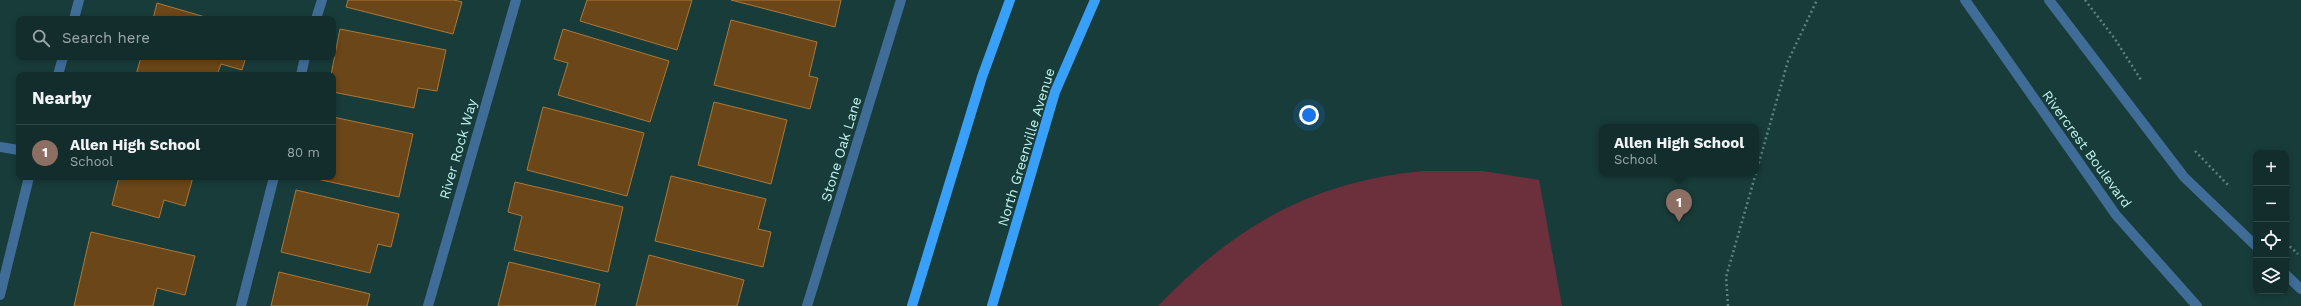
<!DOCTYPE html>
<html lang="en">
<head>
<meta charset="utf-8">
<style>
	body { margin:0; font-family:"Work Sans",sans-serif; background:#1f3938; color:#f1f3f6 }
	.controls { position:absolute; right:12px; bottom:12px; display:grid; overflow:hidden; border-radius:8px; box-shadow:0 2px 6px #0003 }
	.controls button { width:36px; height:36px; display:grid; place-items:center; padding:0; border:0; border-bottom:1px solid #314948; background:#122d2c; color:#f1f3f6; font:20px sans-serif }
	.you { position:absolute; left:1309px; top:115px; width:14px; height:14px; margin:-10px; border:3px solid #fff; border-radius:50%; background:#1a73e8; box-shadow:0 0 0 6px #1a73e833 }
	.badge { display:grid; place-items:center; width:26px; height:26px; border-radius:50%; background:#ea580c; color:#fff; font-size:13px; font-weight:700 }
	.pin { position:absolute; translate:-50% -33px; filter:drop-shadow(0 1px 2px #0008) }
	.pin::after { content:''; position:absolute; top:21px; width:14px; height:12px; background:inherit; clip-path:polygon(0 0,100% 0,50% 100%) }
	.popup { position:absolute; left:1599px; top:124px; width:160px; height:52px; box-sizing:border-box; display:grid; place-content:center; border-radius:8px; background:#122d2c; filter:drop-shadow(0 1px 3px #0005); font-size:13px; white-space:nowrap; color:#9ca8a9 }
	.popup b { font-size:15px; color:#f1f3f6 }
	.popup::after { content:''; position:absolute; left:50%; top:100%; margin-left:-8px; border:8px solid transparent; border-top-color:#122d2c }
	.list { margin:0; padding:0; list-style:none }
	h2 { display:flex; justify-content:space-between; align-items:center; height:52px; margin:0; padding:0 16px; font-size:17px }
	h2 small { font-size:13px; font-weight:400; color:#9ca8a9 }
	.list li { display:grid; grid-template-columns:26px 1fr auto; gap:12px; align-items:center; box-sizing:border-box; height:56px; padding:0 16px; border-top:1px solid #314948 }
	.list b { display:block; font-size:15px; white-space:nowrap }
	.list p { margin:0; font-size:13px; white-space:nowrap; color:#9ca8a9 }
	.list em { font-size:13px; font-style:normal; color:#9ca8a9 }
	.icon { flex:none; width:22px; height:22px; fill:none; stroke:currentColor; stroke-width:2; stroke-linecap:round; stroke-linejoin:round }
	.map { position:relative; flex:none; width:2301px; height:306px; overflow:hidden }
	.search { position:absolute; background:#122d2c; box-shadow:0 2px 6px #0003; left:16px; top:16px; width:320px; height:44px; display:flex; align-items:center; gap:10px; box-sizing:border-box; padding:0 14px; border-radius:8px; color:#9ca8a9; font-size:15px }
	.panel { position:absolute; background:#122d2c; box-shadow:0 2px 6px #0003; left:16px; top:72px; width:320px; height:108px; border-radius:8px }
	.map>svg:first-child { display:block }
	.green { fill:#6c303d }
	.building { fill:#6a4618; stroke:#ac7838 }
	.lines { fill:none; stroke-linecap:round; stroke-linejoin:round }
	.path { stroke:#598380; stroke-width:2.5; stroke-dasharray:2 3; stroke-linecap:butt }
	.minor { stroke:#3f6d98; stroke-width:10 }
	.major { stroke:#39a0fa; stroke-width:10 }
	.labels { text-anchor:middle; stroke-width:3; stroke-linejoin:round; paint-order:stroke }
	.street-label { font-size:14px; fill:#bff2ed; stroke:#183c3a }
</style>
</head>
<body>
<div class="map">
<svg width="2301" height="306" viewBox="0 0 2301 306">
	<rect width="100%" height="100%" fill="#183c3a"/>
	<path class="green" d="M1423,171H1483L1539,180L1562,306H1158C1235,226 1311,182 1423,171Z"/>
	<g class="building">
		<path d="M348,0H454L462,2L453,34L346,7Z"/>
		<path d="M587,0H692L677,50L580,21Z"/>
		<path d="M731,0H841L835,27Z"/>
		<path d="M157,3L212,19H153Z"/>
		<path d="M731,20L817,42L809,76L818,78L810,109L714,85Z"/>
		<path d="M340,29L446,50L437,91L418,88L414,108L333,92V75H331Z"/>
		<path d="M563,29L669,61L650,122L558,95L568,63L554,59Z"/>
		<path d="M141,57H246L242,70L221,64L217,75H136Z"/>
		<path d="M714,102L787,120L771,184L698,165Z"/>
		<path d="M543,107L644,133L627,196L527,170Z"/>
		<path d="M333,117L413,134L399,197L308,177H333Z"/>
		<path d="M671,176L766,199L758,229L771,232L763,267L655,241Z"/>
		<path d="M119,177H193L185,206L164,200L159,218L112,205Z"/>
		<path d="M515,182L623,207L608,272L514,250L522,216L508,212Z"/>
		<path d="M296,190L399,214L391,247L378,244L370,273L281,252Z"/>
		<path d="M91,232L195,256L185,295L157,288L153,306H74Z"/>
		<path d="M649,255L744,280L737,306H636Z"/>
		<path d="M509,262L600,284L595,306H498Z"/>
		<path d="M279,272L370,294L367,306H271Z"/>
	</g>
	<g class="lines">
		<g class="path">
			<path d="M2085,0L2115,39L2141,80"/>
			<path d="M2195,151L2229,186"/>
			<path d="M1756,173L1788,61L1817,0"/>
			<path d="M2286,243L2298,254"/>
			<path d="M1728,306L1726,277L1756,173"/>
		</g>
		<g class="minor">
			<path d="M1965,0L2116,215L2197,306"/>
			<path d="M2049,0L2184,177L2256,246"/>
			<path d="M74,19L79,0"/>
			<path d="M316,19L322,0"/>
			<path d="M58,75L63,57"/>
			<path d="M301,75L305,57"/>
			<path d="M0,147L19,150"/>
			<path d="M2286,275L2301,289"/>
			<path d="M0,295L29,177"/>
			<path d="M241,306L274,177"/>
			<path d="M428,306L516,0"/>
			<path d="M807,306L901,0"/>
		</g>
		<g class="major">
			<path d="M912,306L982,77L1010,0"/>
			<path d="M992,306L1055,92L1095,0"/>
		</g>
	</g>
	<g class="labels">
		<g class="street-label">
			<text transform="translate(1026 147) rotate(-73)" y="5">North Greenville Avenue</text>
			<text transform="translate(458 149) rotate(-74)" y="5">River Rock Way</text>
			<text transform="translate(841 149) rotate(-73)" y="5">Stone Oak Lane</text>
			<text transform="translate(2087 149) rotate(54)" y="5">Rivercrest Boulevard</text>
		</g>
	</g>
</svg>
<div class="controls">
<button>+</button>
<button>−</button>
<button><svg class="icon" aria-label="locate" viewBox="0 0 24 24"><circle cx="12" cy="12" r="6"/><path d="M12 2v4M12 18v4M2 12h4M18 12h4"/></svg></button>
<button><svg class="icon" aria-label="layers" viewBox="0 0 24 24"><path d="M12 4l9 5-9 5-9-5zM3 14l9 5 9-5"/></svg></button>
</div>
<div class="you"></div>
<div class="pin badge" style="left:1679px;top:222px;background:#8d6e63">1</div>
<div class="popup"><b>Allen High School</b>School</div>
<div class="search"><svg class="icon" aria-label="search" viewBox="0 0 24 24"><circle cx="10" cy="10" r="6"/><path d="M15 15l6 6"/></svg>Search here</div>
<section class="panel">
<h2>Nearby<small></small></h2>
<ul class="list">
<li><span class="badge" style="background:#8d6e63">1</span><div><b>Allen High School</b><p>School</p></div><em>80 m</em></li>
</ul>
</section>
</div>
</body>
</html>
